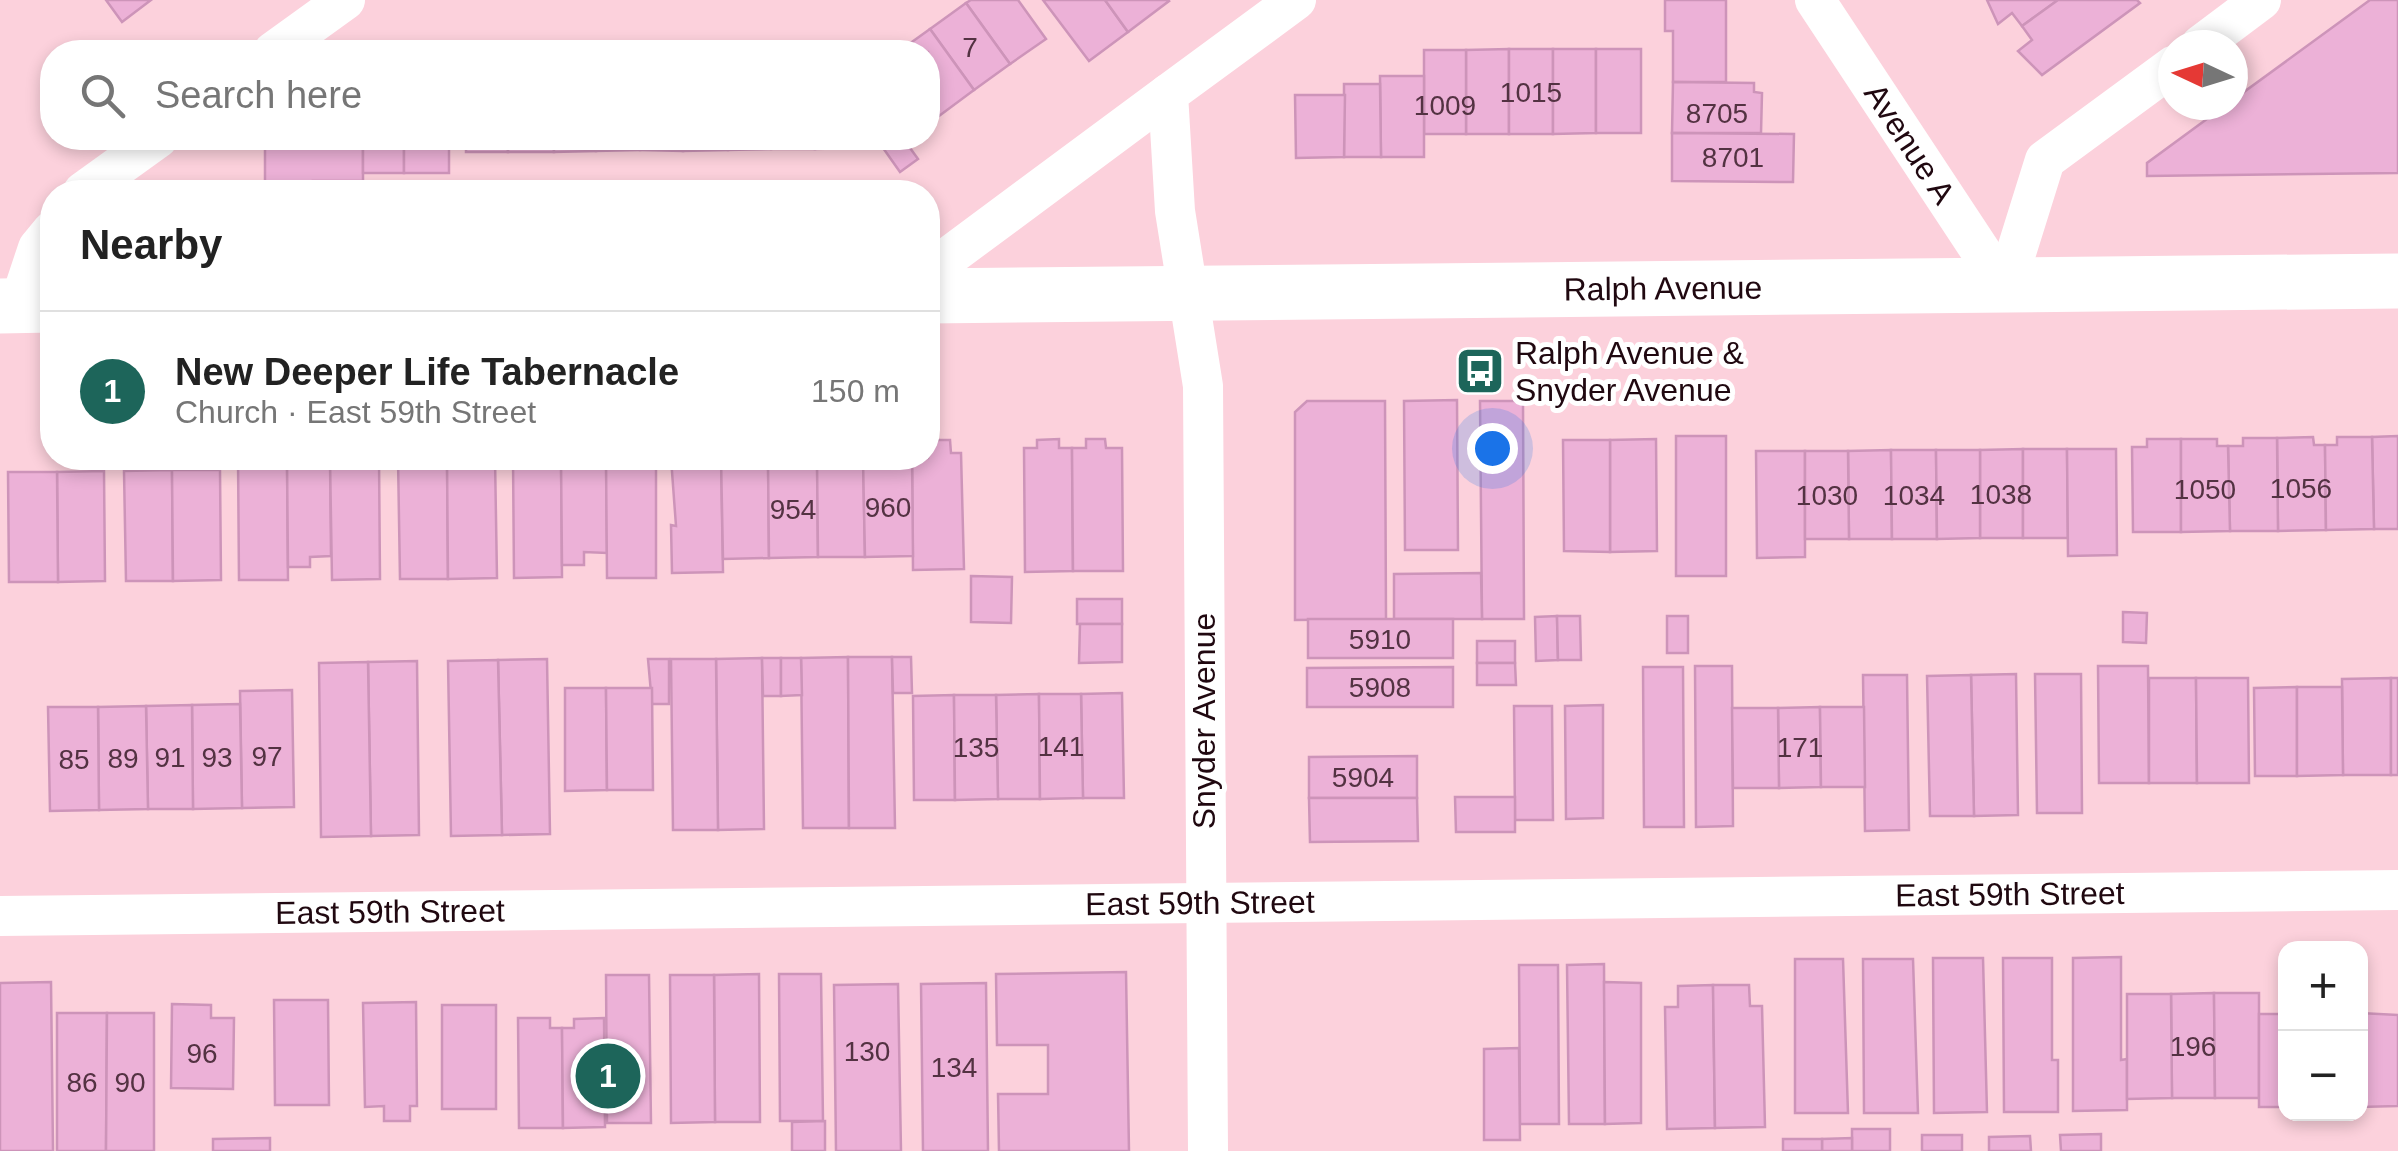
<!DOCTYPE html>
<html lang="en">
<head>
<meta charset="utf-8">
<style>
	body { margin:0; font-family:Helvetica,sans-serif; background:#f2f2f2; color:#222 }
	.controls { position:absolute; right:30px; bottom:30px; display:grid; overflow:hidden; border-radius:20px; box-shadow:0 5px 15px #0003 }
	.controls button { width:90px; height:90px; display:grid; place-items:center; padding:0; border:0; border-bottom:2px solid #e0e0e0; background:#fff; color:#222; font:50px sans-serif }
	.compass { position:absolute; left:2158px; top:30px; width:90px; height:90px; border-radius:50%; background:#fff; box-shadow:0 5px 15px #0003; rotate:274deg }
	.you { position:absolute; left:1492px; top:448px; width:35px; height:35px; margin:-25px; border:8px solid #fff; border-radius:50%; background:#1a73e8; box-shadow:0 0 0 15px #1a73e833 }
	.badge { display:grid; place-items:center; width:65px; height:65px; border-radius:50%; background:#1d655a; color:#fff; font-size:32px; font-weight:700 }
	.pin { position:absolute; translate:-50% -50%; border:5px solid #fff; box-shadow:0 2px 10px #0006 }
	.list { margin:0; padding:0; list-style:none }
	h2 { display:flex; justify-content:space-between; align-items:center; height:130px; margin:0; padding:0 40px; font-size:42px }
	h2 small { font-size:32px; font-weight:400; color:#767676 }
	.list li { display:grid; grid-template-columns:65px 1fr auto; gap:30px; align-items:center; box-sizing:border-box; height:160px; padding:0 40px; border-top:2px solid #e0e0e0 }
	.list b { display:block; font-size:38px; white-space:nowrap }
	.list p { margin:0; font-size:32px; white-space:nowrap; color:#767676 }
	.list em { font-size:32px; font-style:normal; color:#767676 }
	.icon { flex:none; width:55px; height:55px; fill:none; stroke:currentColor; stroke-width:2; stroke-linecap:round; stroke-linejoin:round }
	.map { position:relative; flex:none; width:2398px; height:1151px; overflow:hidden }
	.search { position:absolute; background:#fff; box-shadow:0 5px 15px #0003; left:40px; top:40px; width:900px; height:110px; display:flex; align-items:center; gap:25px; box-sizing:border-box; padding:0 35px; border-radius:40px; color:#767676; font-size:38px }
	.panel { position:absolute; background:#fff; box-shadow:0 5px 15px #0003; left:40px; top:180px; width:900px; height:290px; border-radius:40px }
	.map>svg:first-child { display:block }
	.building { fill:#ecb1d7; stroke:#cd94b9; stroke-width:2.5 }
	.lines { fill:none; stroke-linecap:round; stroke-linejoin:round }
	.street { stroke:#fff; stroke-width:40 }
	.secondary { stroke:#fff; stroke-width:55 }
	.labels { text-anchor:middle; stroke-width:10; stroke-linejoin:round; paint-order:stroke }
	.number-label { font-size:28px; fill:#533242 }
	.street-label { font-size:32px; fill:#200810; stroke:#fff }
	.poi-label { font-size:32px; fill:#200810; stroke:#fff; text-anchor:start }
</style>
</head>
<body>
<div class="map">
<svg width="2398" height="1151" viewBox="0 0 2398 1151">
	<rect width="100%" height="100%" fill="#fcd1dc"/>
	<g class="building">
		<path d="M106,0H151L122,22Z"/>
		<path d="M971,0H1018L1046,39L1010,64L966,3Z"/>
		<path d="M1043,0H1105L1128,32L1089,61Z"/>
		<path d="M1105,0H1168L1169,1L1128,32Z"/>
		<path d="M1665,0H1726V82H1673V31H1665Z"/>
		<path d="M1987,0H2058L2022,26L2012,13L1998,24Z"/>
		<path d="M2058,0H2137L2140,3L2042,75L2018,51L2032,40L2022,26Z"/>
		<path d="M2370,0H2398V173L2147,176V163L2226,105H2233V100Z"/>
		<path d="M966,3L1010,64L974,90L930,29Z"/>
		<path d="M930,29L974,90L939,116L928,100V52H898Z"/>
		<path d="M1509,49V134H1466V50Z"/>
		<rect x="1509" y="49" width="44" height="85"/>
		<path d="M1553,49H1596V133L1553,134Z"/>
		<rect x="1596" y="49" width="45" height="84"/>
		<rect x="1424" y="50" width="42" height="84"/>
		<path d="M1380,76H1424V157H1381Z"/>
		<path d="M1673,82L1754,83V92L1762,93L1761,133H1672Z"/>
		<path d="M1344,84H1380L1381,157H1344Z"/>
		<path d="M1295,95H1345L1344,157L1296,158Z"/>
		<path d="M1672,133L1794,134L1793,182L1672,181Z"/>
		<path d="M287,138H363V181H313L314,192H265V144L287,143Z"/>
		<rect x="363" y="138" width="41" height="35"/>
		<rect x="404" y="138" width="45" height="35"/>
		<rect x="466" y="138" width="42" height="14"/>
		<rect x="508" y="138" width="46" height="14"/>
		<path d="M554,138H596V151L554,152Z"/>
		<path d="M596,138H639L640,150L596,151Z"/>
		<path d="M639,138H683V151L640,150Z"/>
		<path d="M683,138H728V150L683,151Z"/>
		<path d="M728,138H770L771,149L728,150Z"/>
		<path d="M770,138H815V149H771Z"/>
		<path d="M815,138H858V148L815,149Z"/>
		<path d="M876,138H909L905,141L918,159L900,172Z"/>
		<path d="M1457,400L1458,550H1405L1404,401Z"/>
		<path d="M1307,401H1385L1386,619L1295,620V412Z"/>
		<path d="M1480,401H1523L1524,619H1482Z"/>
		<rect x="1676" y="436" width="50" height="140"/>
		<path d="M2398,436V529H2374L2372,437Z"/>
		<path d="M2313,437L2314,445H2325L2326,530L2278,531L2277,438Z"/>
		<path d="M2337,437H2372L2374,529L2326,530L2325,445H2337Z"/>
		<path d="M2243,438H2277L2278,531H2230L2228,446H2243Z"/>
		<path d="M1059,439V448H1072L1073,571L1025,572L1024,448H1037V440Z"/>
		<path d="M1086,439H1105L1106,448H1122L1123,571H1073L1072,448H1086Z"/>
		<path d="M1656,439L1657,551L1610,552V440Z"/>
		<path d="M2147,439H2181V532H2133L2132,447H2147Z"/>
		<path d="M2181,439H2217V446H2228L2230,531L2181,532Z"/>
		<path d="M928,440H950L951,453H961L964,569L913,570L912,458H928Z"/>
		<path d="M1563,440H1610V552L1564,551Z"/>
		<path d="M2023,449V538H1980V450Z"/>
		<path d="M2023,449H2067L2068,538H2023Z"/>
		<path d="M2067,449H2116L2117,555L2068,556Z"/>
		<path d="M1891,450L1892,539H1849L1848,451Z"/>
		<path d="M1891,450H1936L1937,539H1892Z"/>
		<path d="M1936,450H1980V538L1937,539Z"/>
		<path d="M1756,451H1805V557L1757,558Z"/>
		<path d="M1805,451H1848L1849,539H1805Z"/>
		<path d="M238,458L287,459L288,580H239Z"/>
		<path d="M330,458L331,556L310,557V567H288L287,459Z"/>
		<path d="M330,458H379L380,579L332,580Z"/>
		<path d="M398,458H447L448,579H400Z"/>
		<path d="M447,458H495L497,578L448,579Z"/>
		<path d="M513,458H561L562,577L514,578Z"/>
		<path d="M561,458H606L607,553L584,552V565H562Z"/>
		<path d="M606,458H656V578H607Z"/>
		<path d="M671,458H721L723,572L672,573L671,525L676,526Z"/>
		<path d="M721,458L768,460L769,558L723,559Z"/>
		<path d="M781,458H817L818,557L769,558L768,460Z"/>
		<path d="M817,458L863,459L865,557H818Z"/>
		<path d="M912,458L913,556L865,557L863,459Z"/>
		<path d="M172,470L173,581H126L124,471Z"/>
		<path d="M172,470H220L221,580L173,581Z"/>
		<path d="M104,471L105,581L58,582L57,472Z"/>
		<path d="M8,472H57L58,582H9Z"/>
		<path d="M1481,573L1482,619H1394V574Z"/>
		<path d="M971,576L1012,577L1011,623L971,622Z"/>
		<rect x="1077" y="599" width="45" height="25"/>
		<path d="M2123,612L2147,613L2146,643L2123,642Z"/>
		<path d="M1557,616L1558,660L1536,661L1535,617Z"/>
		<path d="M1557,616H1580L1581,660H1558Z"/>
		<rect x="1667" y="616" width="21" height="37"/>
		<rect x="1308" y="619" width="145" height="39"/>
		<path d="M1080,624H1122V662L1079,663Z"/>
		<rect x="1477" y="641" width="38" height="22"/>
		<path d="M848,657L849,828H803L801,658Z"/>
		<path d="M848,657H892L895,828H849Z"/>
		<path d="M892,657H911L912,693H893Z"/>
		<path d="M762,658L764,829L718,830L716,659Z"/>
		<path d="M762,658H781V696H763Z"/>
		<path d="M781,658H801L802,695L781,696Z"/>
		<path d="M547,659L550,834L502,835L498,660Z"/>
		<path d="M648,659H669V704H652Z"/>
		<path d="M671,659H716L718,830H673Z"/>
		<path d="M498,660L502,835L451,836L448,661Z"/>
		<path d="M417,661L419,835L371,836L368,662Z"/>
		<path d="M368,662L371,836L321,837L319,663Z"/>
		<path d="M1477,663H1515L1516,685H1477Z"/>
		<path d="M1695,666H1732L1733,826L1696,827Z"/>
		<path d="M2098,666H2148L2149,783H2099Z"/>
		<path d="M1453,667V707H1307V668Z"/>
		<path d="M1643,667H1683L1684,827H1644Z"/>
		<path d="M2016,674L2018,815L1974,816L1971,675Z"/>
		<path d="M2035,674H2081L2082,813H2037Z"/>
		<path d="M1863,675H1907L1909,830L1865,831Z"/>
		<path d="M1971,675L1974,816H1930L1927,676Z"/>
		<path d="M2149,678H2196L2197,783H2149Z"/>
		<path d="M2196,678H2248L2249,783H2197Z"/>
		<path d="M2391,678V775H2343L2342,679Z"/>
		<rect x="2391" y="678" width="7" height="97"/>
		<path d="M2297,687V776H2255L2254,688Z"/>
		<path d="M2297,687H2342L2343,775L2297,776Z"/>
		<path d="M565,688H606L607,790L565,791Z"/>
		<path d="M606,688H652L653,790H607Z"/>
		<path d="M292,690L294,807L242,808L240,691Z"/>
		<path d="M1122,693L1124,798H1083L1081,694Z"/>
		<path d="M1039,694L1040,799H998L996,695Z"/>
		<path d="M1039,694H1081L1083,798L1040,799Z"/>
		<path d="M954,695L955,800H914L913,696Z"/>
		<path d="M954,695H996L998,799L955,800Z"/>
		<path d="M240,704L242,808L193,809L192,705Z"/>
		<path d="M192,705L193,809H148L146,706Z"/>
		<path d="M1603,705V818L1566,819L1565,706Z"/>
		<path d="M146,706L148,809L99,810L98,707Z"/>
		<path d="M1514,706H1552L1553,820H1515Z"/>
		<path d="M48,707H98L99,810L50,811Z"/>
		<path d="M1820,707L1821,787L1779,788L1778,708Z"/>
		<path d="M1820,707H1864L1865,787H1821Z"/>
		<path d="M1732,708H1778L1779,788H1733Z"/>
		<path d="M1417,756V798H1309V757Z"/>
		<path d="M1455,797H1515V832H1456Z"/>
		<path d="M1309,798H1417L1418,841L1310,842Z"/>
		<path d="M2121,957V1060L2127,1059V1110L2073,1111V958Z"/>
		<path d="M1933,958H1983L1987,1112L1934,1113Z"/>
		<path d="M2003,958H2052V1060H2058V1112H2004Z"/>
		<path d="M1795,959H1843L1848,1113H1795Z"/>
		<path d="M1863,959H1913L1918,1113H1864Z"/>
		<path d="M1604,964L1605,1124H1569L1567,965Z"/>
		<path d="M1519,965H1558L1559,1124H1520Z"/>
		<path d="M1126,972L1129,1151H999L998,1094H1048V1045H997L996,974Z"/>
		<path d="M759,974L760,1122H715L714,975Z"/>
		<path d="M779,974H821L823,1121H780Z"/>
		<path d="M606,975H649L651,1123H607Z"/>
		<path d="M670,975H714L715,1122L671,1123Z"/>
		<path d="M51,982L53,1151H0V983Z"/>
		<path d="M1604,982L1641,983V1123L1605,1124Z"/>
		<path d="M986,983L988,1151H923L921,984Z"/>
		<path d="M898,984L901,1151H836L834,985Z"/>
		<path d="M1713,985L1715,1128L1667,1129L1665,1007H1678V986Z"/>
		<path d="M1713,985H1749L1750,1006H1762L1765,1127L1715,1128Z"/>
		<path d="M2214,993L2215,1098H2172L2171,994Z"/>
		<path d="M2214,993H2259V1098H2215Z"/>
		<path d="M2127,994H2171L2172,1098L2127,1099Z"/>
		<path d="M274,1000H328L329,1105H275Z"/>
		<path d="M416,1002L417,1106H410V1121H384V1106L365,1107L363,1003Z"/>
		<path d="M172,1004L211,1005V1018H234L233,1089L171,1088Z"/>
		<rect x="442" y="1005" width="54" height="104"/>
		<path d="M57,1013H107L106,1151H57Z"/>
		<path d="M107,1013H154V1151H106Z"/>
		<path d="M2360,1013L2398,1015V1106L2360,1107Z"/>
		<rect x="2259" y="1014" width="27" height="93"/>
		<path d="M518,1018H550V1028H562L563,1128H519Z"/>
		<path d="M604,1018L605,1127L563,1128L562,1028H574V1019Z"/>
		<path d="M1519,1048L1520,1140H1484V1049Z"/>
		<path d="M825,1121V1151H792V1122Z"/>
		<rect x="1852" y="1129" width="38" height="22"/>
		<path d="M2101,1134V1151H2061L2060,1135Z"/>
		<rect x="1922" y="1135" width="40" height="16"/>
		<path d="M2030,1136L2031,1151H1989V1137Z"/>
		<path d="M270,1138V1151H213V1139Z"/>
		<path d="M1852,1138V1151H1822V1139Z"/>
		<rect x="1783" y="1139" width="39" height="12"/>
	</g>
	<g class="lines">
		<g class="street">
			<path id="s1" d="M1815,0L2005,288"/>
			<path d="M2201,45L2261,0"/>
			<path d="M273,52L345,0"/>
			<path d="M83,192L158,138"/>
			<path d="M928,272L1168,94"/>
			<path d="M2005,288L2045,160L2173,66"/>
			<path d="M19,305L38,248L52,231"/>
			<path id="s2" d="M0,916L2398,890"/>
			<path d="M1208,1151L1203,386L1175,211L1168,94L1296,0"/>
		</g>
		<g class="secondary">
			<path id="s3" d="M928,296L2398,281"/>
			<path d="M0,306L52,305"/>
		</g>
	</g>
	<defs>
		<g id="bus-square" transform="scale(2.5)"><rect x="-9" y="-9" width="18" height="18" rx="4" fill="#1d655a" stroke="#fff"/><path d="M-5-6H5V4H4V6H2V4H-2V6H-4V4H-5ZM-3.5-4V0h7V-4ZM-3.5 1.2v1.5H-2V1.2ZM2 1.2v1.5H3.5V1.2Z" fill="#fff"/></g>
	</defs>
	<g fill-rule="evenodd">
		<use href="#bus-square" x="1480" y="371"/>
	</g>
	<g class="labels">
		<g class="number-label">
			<text x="970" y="57">7</text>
			<text x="1531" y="102">1015</text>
			<text x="1445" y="115">1009</text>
			<text x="1717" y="123">8705</text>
			<text x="1733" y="167">8701</text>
			<text x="2301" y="498">1056</text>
			<text x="2205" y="499">1050</text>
			<text x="2001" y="504">1038</text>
			<text x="1827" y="505">1030</text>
			<text x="1914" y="505">1034</text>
			<text x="888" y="517">960</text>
			<text x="793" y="519">954</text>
			<text x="1380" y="649">5910</text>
			<text x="1380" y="697">5908</text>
			<text x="1061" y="756">141</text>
			<text x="976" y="757">135</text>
			<text x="1800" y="757">171</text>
			<text x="267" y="766">97</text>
			<text x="170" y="767">91</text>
			<text x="217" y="767">93</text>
			<text x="123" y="768">89</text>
			<text x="74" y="769">85</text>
			<text x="1363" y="787">5904</text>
			<text x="2193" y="1056">196</text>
			<text x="867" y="1061">130</text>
			<text x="202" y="1063">96</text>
			<text x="954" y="1077">134</text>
			<text x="82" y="1092">86</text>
			<text x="130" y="1092">90</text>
		</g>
		<g class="street-label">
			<text dy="11" stroke="none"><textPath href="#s1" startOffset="172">Avenue A</textPath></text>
			<text dy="11" stroke="none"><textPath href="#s3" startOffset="735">Ralph Avenue</textPath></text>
			<text transform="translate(1204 721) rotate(-90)" y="11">Snyder Avenue</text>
			<text dy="11" stroke="none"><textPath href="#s2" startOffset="2010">East 59th Street</textPath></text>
			<text dy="11" stroke="none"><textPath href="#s2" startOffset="1200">East 59th Street</textPath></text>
			<text dy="11" stroke="none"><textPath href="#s2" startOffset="390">East 59th Street</textPath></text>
		</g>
		<g class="poi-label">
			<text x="1515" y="364">Ralph Avenue &amp;<tspan x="1515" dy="37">Snyder Avenue</tspan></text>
		</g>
	</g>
</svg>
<div class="controls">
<button>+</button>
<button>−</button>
</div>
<svg class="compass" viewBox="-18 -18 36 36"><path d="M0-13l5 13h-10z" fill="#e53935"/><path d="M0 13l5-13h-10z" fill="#767676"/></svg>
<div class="you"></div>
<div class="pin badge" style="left:608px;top:1076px">1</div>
<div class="search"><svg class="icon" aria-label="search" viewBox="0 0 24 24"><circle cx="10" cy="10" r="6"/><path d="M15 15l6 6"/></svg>Search here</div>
<section class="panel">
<h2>Nearby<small></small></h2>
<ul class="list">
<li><span class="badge">1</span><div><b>New Deeper Life Tabernacle</b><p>Church · East 59th Street</p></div><em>150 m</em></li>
</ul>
</section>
</div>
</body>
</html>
